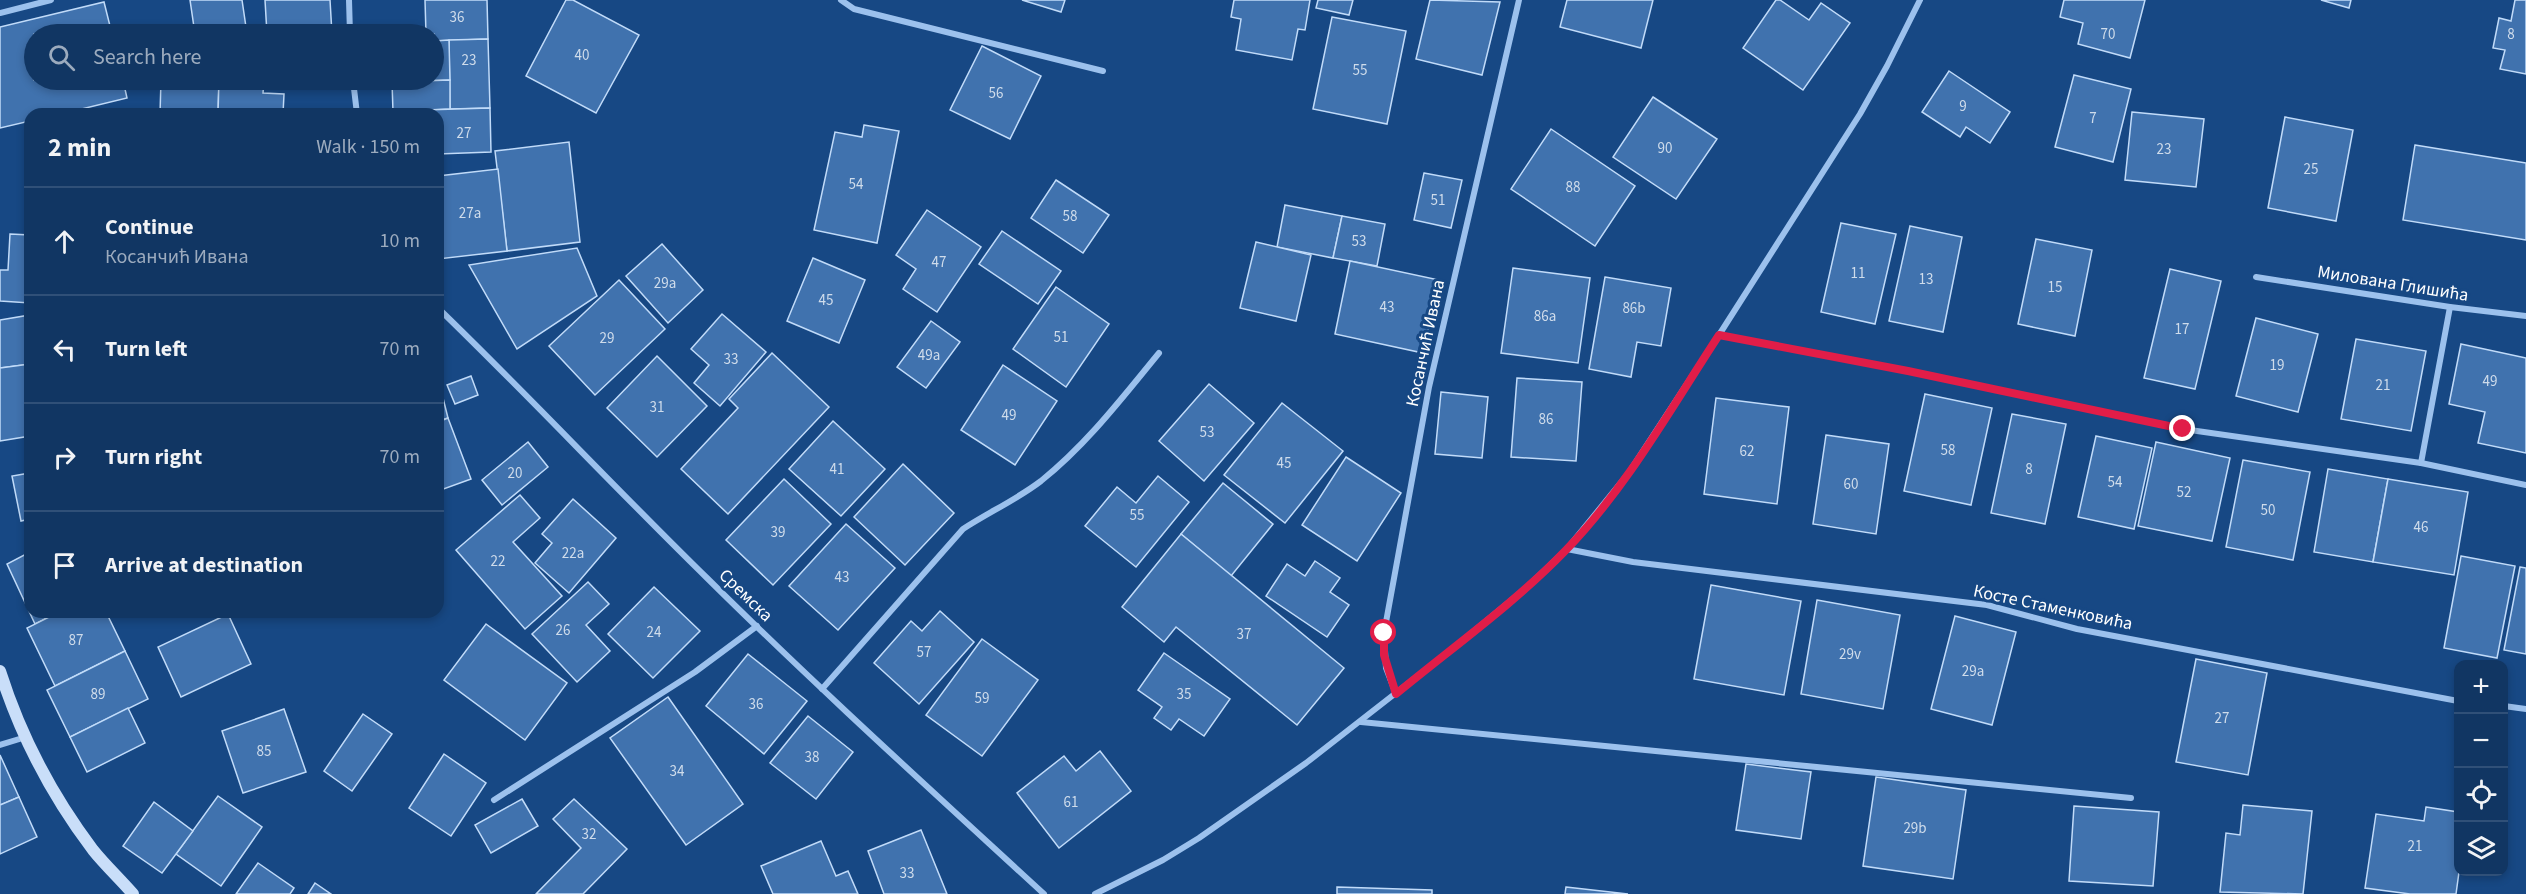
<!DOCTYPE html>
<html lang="en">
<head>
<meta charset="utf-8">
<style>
	body { margin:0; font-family:"Source Sans 3",sans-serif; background:#1a3e69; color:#f1f3f6 }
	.controls { position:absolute; right:18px; bottom:18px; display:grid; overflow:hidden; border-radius:12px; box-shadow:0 3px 9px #0003 }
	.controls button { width:54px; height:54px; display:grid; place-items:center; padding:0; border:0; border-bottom:2px solid #305078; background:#113663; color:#f1f3f6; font:30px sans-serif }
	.stop { position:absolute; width:18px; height:18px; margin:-14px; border:4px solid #e11d48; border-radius:50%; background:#fff }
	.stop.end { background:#e11d48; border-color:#fff; box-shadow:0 2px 6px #0008 }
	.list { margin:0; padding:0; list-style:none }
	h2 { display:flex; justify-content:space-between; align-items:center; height:78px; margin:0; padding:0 24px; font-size:26px }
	h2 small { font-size:20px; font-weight:400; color:#9cabbe }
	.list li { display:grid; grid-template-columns:39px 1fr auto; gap:18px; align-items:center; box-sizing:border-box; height:108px; padding:0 24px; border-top:2px solid #305078 }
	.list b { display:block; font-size:22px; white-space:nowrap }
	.list p { margin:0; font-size:20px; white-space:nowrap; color:#9cabbe }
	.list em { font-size:20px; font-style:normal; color:#9cabbe }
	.icon { flex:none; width:33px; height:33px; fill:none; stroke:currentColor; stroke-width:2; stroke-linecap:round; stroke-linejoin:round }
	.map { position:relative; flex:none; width:2526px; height:894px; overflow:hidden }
	.search { position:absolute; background:#113663; box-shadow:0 3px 9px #0003; left:24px; top:24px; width:420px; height:66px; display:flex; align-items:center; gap:15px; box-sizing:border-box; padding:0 21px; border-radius:33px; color:#9cabbe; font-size:22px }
	.panel { position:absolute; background:#113663; box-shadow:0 3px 9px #0003; left:24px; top:108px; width:420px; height:510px; border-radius:18px }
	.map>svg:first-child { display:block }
	.building { fill:#4072ae; stroke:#c1dbf9; stroke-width:1.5 }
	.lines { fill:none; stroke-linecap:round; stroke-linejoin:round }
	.minor { stroke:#9cc1ed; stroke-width:6 }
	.secondary { stroke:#c9def9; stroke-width:12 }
	.route { stroke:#e11d48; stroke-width:8 }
	.labels { text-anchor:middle; stroke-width:6; stroke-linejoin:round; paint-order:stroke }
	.number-label { font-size:15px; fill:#cfdceb }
	.street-label { font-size:18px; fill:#fff; stroke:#174884 }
</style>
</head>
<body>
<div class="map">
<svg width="2526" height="894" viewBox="0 0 2526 894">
	<rect width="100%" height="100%" fill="#174884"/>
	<g class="building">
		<path d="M190,0H242L247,34H195Z"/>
		<path d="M265,0H330L332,34H267Z"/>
		<path d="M425,0H487L488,39L434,41V34H426Z"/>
		<path d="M566,0H573L639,35L596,113L526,76Z"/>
		<path d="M1022,0H1065L1061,12Z"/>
		<path d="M1234,0H1310L1305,30L1298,29L1292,60L1236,50L1241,19L1231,17Z"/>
		<path d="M1318,0H1353L1349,15L1316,8Z"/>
		<path d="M1430,0L1500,2L1482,75L1416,59Z"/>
		<path d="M1567,0H1653L1641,48L1560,27Z"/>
		<path d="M1776,0H1780L1809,20L1821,3L1850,23L1803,90L1743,48Z"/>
		<path d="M2064,0H2145L2130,58L2078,44L2083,23L2060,17Z"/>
		<path d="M2321,0H2351L2349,8Z"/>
		<path d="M2515,0H2526V74L2500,69L2505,50L2493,48L2499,18L2511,21Z"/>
		<path d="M104,2L112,34H34V80H123L127,98L61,114H30V121L0,128V27Z"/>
		<path d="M1332,17L1406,31L1387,124L1313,109Z"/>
		<path d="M488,39L490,108L450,109L449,40Z"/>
		<path d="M449,40L450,80L392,82V80H434V41Z"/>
		<path d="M982,46L1041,76L1010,139L950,110Z"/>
		<path d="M1949,71L2010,112L1990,143L1966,127L1960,137L1922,112Z"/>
		<path d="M2074,75L2131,89L2113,162L2055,147Z"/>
		<path d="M161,80H219L218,114H160Z"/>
		<path d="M219,80H264L263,93L284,94L283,114H218Z"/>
		<path d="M450,80V109L393,112L392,82Z"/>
		<path d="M1653,97L1717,139L1676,199L1613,157Z"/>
		<path d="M490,108L491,152L438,154V114H390V111Z"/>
		<path d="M2132,112L2204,119L2196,187L2125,180Z"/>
		<path d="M2285,117L2353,130L2336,221L2268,208Z"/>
		<path d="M864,125L899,131L877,243L814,230L835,132L862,137Z"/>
		<path d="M1551,129L1635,186L1595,246L1511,189Z"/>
		<path d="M569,142L580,242L507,251L495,151Z"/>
		<path d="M2415,145L2526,163V240L2403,220Z"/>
		<path d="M498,169L507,251L438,259V176Z"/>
		<path d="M1424,173L1462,180L1451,228L1414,220Z"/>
		<path d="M1056,180L1109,215L1083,253L1031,218Z"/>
		<path d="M1285,205L1342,216L1333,258L1277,247Z"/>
		<path d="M927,210L981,247L937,312L903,289L916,269L896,255Z"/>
		<path d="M1342,216L1385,224L1377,266L1333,258Z"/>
		<path d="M1841,223L1896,234L1875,324L1821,312Z"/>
		<path d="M1910,226L1962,237L1943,332L1889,321Z"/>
		<path d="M1002,231L1061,271L1038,304L979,264Z"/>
		<path d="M10,234L30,235V303L0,301V270H8Z"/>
		<path d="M2036,239L2092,250L2075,336L2018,324Z"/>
		<path d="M1256,242L1311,255L1296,321L1240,308Z"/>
		<path d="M662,244L703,290L668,323L626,276Z"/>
		<path d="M577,248L597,296L517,349L469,265Z"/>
		<path d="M813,258L865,280L839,343L787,321Z"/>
		<path d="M1350,261L1439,280L1423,353L1335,334Z"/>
		<path d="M1513,268L1590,278L1578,363L1501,353Z"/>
		<path d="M2170,269L2221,281L2195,389L2144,378Z"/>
		<path d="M1605,277L1671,288L1661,346L1637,342L1631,377L1589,369Z"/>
		<path d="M619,280L665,329L595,395L549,346Z"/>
		<path d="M1056,287L1109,324L1066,387L1013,349Z"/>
		<path d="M722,314L766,352L720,406L694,383L709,365L691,349Z"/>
		<path d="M30,315V364L0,368V320Z"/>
		<path d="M2256,318L2318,334L2298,412L2236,396Z"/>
		<path d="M931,321L960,342L926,388L897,367Z"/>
		<path d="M2356,339L2426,351L2411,431L2341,419Z"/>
		<path d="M2461,344L2526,358V453L2478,443L2485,412L2449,404Z"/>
		<path d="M772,353L829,407L728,514L681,469L738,408L729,399Z"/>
		<path d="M657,356L707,406L657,457L607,408Z"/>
		<path d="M30,364V436L0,441V368Z"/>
		<path d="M1003,365L1057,401L1015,465L961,430Z"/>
		<path d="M471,376L478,395L455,404L447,385Z"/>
		<path d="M438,378L448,418L438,421Z"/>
		<path d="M1517,378L1582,382L1576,461L1511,457Z"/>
		<path d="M1209,384L1254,423L1204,481L1159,441Z"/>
		<path d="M1441,392L1488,397L1482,458L1435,454Z"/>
		<path d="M1925,394L1992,408L1971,505L1904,491Z"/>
		<path d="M1716,398L1789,407L1777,504L1704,494Z"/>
		<path d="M1282,403L1343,451L1285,523L1224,475Z"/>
		<path d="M2012,414L2066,424L2045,524L1991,513Z"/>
		<path d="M448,418L471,479L438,491V422Z"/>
		<path d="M833,421L885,469L841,516L789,469Z"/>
		<path d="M1826,435L1889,444L1876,534L1813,524Z"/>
		<path d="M2096,436L2152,448L2134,529L2078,517Z"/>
		<path d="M528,442L548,467L502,505L482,480Z"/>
		<path d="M2156,442L2230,458L2212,541L2138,526Z"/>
		<path d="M1346,457L1401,493L1357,561L1302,525Z"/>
		<path d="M2243,460L2310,472L2293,560L2226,547Z"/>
		<path d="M903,464L954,513L905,565L854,517Z"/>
		<path d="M2328,469L2388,479L2373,562L2314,552Z"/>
		<path d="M30,473V519L21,521L12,476Z"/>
		<path d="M1158,476L1189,502L1136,567L1085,526L1117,487L1136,503Z"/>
		<path d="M784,479L831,524L773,585L726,540Z"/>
		<path d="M2388,479L2468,492L2454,575L2373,562Z"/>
		<path d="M1223,483L1273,524L1231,576L1181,534Z"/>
		<path d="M520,495L540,518L513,542L562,596L525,629L456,550Z"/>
		<path d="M573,499L616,538L569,593L535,563L552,543L542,534Z"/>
		<path d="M846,524L895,568L838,630L789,586Z"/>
		<path d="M1181,534L1344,668L1297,725L1176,627L1164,642L1122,607Z"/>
		<path d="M30,552V612H59L35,624L7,564Z"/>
		<path d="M2461,556L2515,566L2497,658L2444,648Z"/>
		<path d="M1315,561L1340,578L1330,592L1349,605L1327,637L1266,596L1287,564L1305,576Z"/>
		<path d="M2520,567L2526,568V654L2504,650Z"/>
		<path d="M588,582L609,604L586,625L610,651L577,682L532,634Z"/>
		<path d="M1711,585L1801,601L1784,695L1694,679Z"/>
		<path d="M654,587L700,631L653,678L608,634Z"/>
		<path d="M1817,600L1900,615L1883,709L1801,694Z"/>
		<path d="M940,611L974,642L919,704L874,663L911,621L922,631Z"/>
		<path d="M59,612H106L125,651L55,686L27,628Z"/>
		<path d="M228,614L251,664L181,697L158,647Z"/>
		<path d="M1955,616L2016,632L1992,725L1931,709Z"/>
		<path d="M486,624L567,683L525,740L444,680Z"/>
		<path d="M982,639L1038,680L982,756L926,715Z"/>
		<path d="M125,651L148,699L70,737L47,690Z"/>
		<path d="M1164,653L1230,699L1204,736L1179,719L1171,730L1154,718L1162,707L1138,690Z"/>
		<path d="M748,654L807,701L764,754L706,706Z"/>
		<path d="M2196,659L2267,673L2248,775L2176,762Z"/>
		<path d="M668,697L743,804L686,845L610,738Z"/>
		<path d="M128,708L145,743L87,772L70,737Z"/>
		<path d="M284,709L306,772L243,793L222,731Z"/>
		<path d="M363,714L392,734L352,791L324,771Z"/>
		<path d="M808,716L853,752L816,799L770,763Z"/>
		<path d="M1100,751L1131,791L1059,848L1017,793L1064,756L1076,771Z"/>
		<path d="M444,754L486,783L451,836L409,808Z"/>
		<path d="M0,755L19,797L0,805Z"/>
		<path d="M1746,764L1811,772L1801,839L1736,830Z"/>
		<path d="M1876,777L1966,790L1953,879L1863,866Z"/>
		<path d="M218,796L262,827L221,886L176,854Z"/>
		<path d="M19,797L37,837L0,854V805Z"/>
		<path d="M522,799L538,826L491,853L475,825Z"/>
		<path d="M574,799L627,849L583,894H536L581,848L553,819Z"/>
		<path d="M154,802L193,831L162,873L123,846Z"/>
		<path d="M2243,805L2312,811L2303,894L2220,892L2226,833L2240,835Z"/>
		<path d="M2074,806L2159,812L2153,886L2069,881Z"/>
		<path d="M2426,807L2458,812L2459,872L2456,894H2410L2365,888L2376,814L2424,821Z"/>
		<path d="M921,830L947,894H884L868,851Z"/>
		<path d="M821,841L836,876L848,871L858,894H773L761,866Z"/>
		<path d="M258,863L294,888L290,894H236Z"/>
		<path d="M315,883L331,894H308Z"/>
		<path d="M1337,887L1432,890V894H1337Z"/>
		<path d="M1566,887L1628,894H1565Z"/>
	</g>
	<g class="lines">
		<g class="minor">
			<path d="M349,0L350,34"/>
			<path d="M841,0L854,9L1103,71"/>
			<path d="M0,13L51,0"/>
			<path d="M353,80L357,114"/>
			<path d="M2256,277L2450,307L2526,316"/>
			<path d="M438,308C529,396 616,489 707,578C816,686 931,790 1044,894"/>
			<path d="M1719,335L1908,371L2183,429L2421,463L2526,485"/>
			<path d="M2421,463L2450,307"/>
			<path d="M1567,549L1633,562L1987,605L2077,629L2458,701"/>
			<path d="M822,689L963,529C989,512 1016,500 1041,481C1087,444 1122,398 1159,353"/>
			<path d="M1396,694L1386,668L1384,633L1429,387L1519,0"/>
			<path d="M2504,706L2526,709"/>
			<path d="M1361,722L2131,798"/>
			<path d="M0,745L26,737"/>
			<path d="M494,800L695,672L757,626"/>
			<path d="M1095,894L1163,860L1199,838L1306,763L1451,650L1526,588L1567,549L1628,474L1719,335L1860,114L1887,66L1920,0"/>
		</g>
		<path class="secondary" d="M0,671C20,734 53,797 93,850C105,865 120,879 133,894"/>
	</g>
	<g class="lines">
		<path class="route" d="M1384,633V655L1396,694C1453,647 1515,603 1566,550C1627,487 1671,408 1719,335L1908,371L2183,429"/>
	</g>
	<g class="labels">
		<g class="number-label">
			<text x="457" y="22">36</text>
			<text x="2108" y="39">70</text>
			<text x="2511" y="39">8</text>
			<text x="582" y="60">40</text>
			<text x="469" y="65">23</text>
			<text x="1360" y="75">55</text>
			<text x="996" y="98">56</text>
			<text x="1963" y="111">9</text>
			<text x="2093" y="123">7</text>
			<text x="464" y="138">27</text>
			<text x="1665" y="153">90</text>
			<text x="2164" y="154">23</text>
			<text x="2311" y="174">25</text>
			<text x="856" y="189">54</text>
			<text x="1573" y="192">88</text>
			<text x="1438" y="205">51</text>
			<text x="470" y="218">27a</text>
			<text x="1070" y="221">58</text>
			<text x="1359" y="246">53</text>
			<text x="939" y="267">47</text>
			<text x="1858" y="278">11</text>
			<text x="1926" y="284">13</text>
			<text x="665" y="288">29a</text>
			<text x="2055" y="292">15</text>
			<text x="826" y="305">45</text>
			<text x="1387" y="312">43</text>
			<text x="1634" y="313">86b</text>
			<text x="1545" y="321">86a</text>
			<text x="2182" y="334">17</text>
			<text x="1061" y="342">51</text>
			<text x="607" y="343">29</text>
			<text x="929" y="360">49a</text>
			<text x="731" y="364">33</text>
			<text x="2277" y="370">19</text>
			<text x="2490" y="386">49</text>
			<text x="2383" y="390">21</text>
			<text x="657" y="412">31</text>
			<text x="1009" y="420">49</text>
			<text x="1546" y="424">86</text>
			<text x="1207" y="437">53</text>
			<text x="1948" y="455">58</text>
			<text x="1747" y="456">62</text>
			<text x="1284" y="468">45</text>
			<text x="837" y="474">41</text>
			<text x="2029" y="474">8</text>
			<text x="515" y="478">20</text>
			<text x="2115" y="487">54</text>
			<text x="1851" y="489">60</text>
			<text x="2184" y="497">52</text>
			<text x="2268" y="515">50</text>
			<text x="1137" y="520">55</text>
			<text x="2421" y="532">46</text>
			<text x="778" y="537">39</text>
			<text x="573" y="558">22a</text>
			<text x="498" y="566">22</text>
			<text x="842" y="582">43</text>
			<text x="563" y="635">26</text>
			<text x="654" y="637">24</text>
			<text x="1244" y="639">37</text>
			<text x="76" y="645">87</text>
			<text x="924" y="657">57</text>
			<text x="1850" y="659">29v</text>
			<text x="1973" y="676">29a</text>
			<text x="98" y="699">89</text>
			<text x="1184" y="699">35</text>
			<text x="982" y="703">59</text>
			<text x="756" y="709">36</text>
			<text x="2222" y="723">27</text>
			<text x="264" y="756">85</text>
			<text x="812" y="762">38</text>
			<text x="677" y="776">34</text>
			<text x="1071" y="807">61</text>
			<text x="1915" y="833">29b</text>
			<text x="589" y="839">32</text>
			<text x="2415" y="851">21</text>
			<text x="907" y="878">33</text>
		</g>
		<g class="street-label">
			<text transform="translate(2393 283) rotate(9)" y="6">Милована Глишића</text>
			<text transform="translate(1425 343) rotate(-78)" y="6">Косанчић Ивана</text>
			<text transform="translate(746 595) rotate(44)" y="6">Сремска</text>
			<text transform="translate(2053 607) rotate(12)" y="6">Косте Стаменковића</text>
		</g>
	</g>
</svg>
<div class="controls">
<button>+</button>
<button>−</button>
<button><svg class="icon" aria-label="locate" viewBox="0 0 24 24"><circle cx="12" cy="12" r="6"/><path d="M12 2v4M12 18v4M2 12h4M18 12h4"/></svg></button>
<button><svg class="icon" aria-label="layers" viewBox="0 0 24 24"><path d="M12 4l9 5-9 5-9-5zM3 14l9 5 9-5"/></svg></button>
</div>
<div class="stop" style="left:1384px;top:633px"></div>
<div class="stop end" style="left:2183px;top:429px"></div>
<div class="search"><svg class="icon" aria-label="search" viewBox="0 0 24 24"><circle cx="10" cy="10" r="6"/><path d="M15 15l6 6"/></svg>Search here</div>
<section class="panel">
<h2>2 min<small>Walk · 150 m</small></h2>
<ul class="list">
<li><svg class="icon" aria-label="ahead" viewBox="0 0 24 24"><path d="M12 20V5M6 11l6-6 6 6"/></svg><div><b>Continue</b><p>Косанчић Ивана</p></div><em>10 m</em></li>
<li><svg class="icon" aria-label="left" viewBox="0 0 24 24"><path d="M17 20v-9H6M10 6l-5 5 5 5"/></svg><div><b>Turn left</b></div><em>70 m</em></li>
<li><svg class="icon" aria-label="right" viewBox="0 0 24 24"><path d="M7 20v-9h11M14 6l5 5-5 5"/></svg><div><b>Turn right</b></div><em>70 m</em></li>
<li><svg class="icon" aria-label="arrive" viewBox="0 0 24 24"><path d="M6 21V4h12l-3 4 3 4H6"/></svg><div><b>Arrive at destination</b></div></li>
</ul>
</section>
</div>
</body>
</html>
